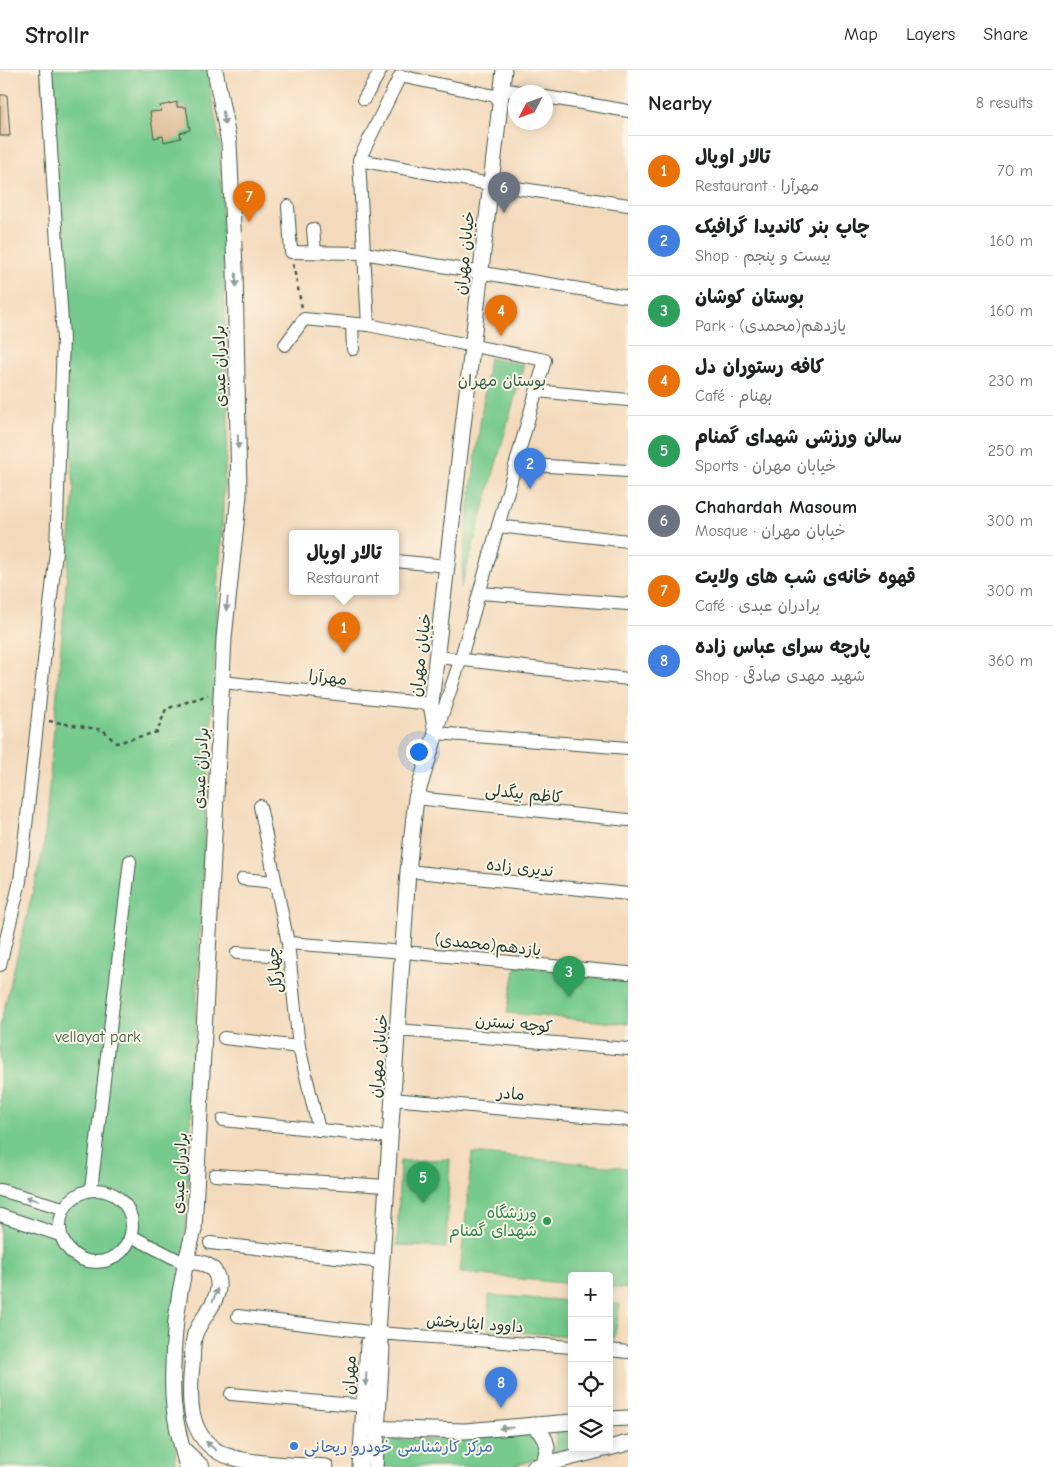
<!DOCTYPE html>
<html lang="en">
<head>
<meta charset="utf-8">
<style>
	body { margin:0; font-family:"Comic Neue","Playpen Sans Arabic",sans-serif; background:#f6f6f6; color:#202124 }
	.controls { position:absolute; right:15px; bottom:15px; display:grid; overflow:hidden; border-radius:5px; box-shadow:0 2px 12px #0003 }
	.controls button { width:45px; height:45px; display:grid; place-items:center; padding:0; border:0; border-bottom:1px solid #e0e0e0; background:#fff; color:#202124; font:25px sans-serif }
	.compass { position:absolute; left:508px; top:15px; width:45px; height:45px; border-radius:50%; background:#fff; box-shadow:0 2px 12px #0003; rotate:229deg }
	.you { position:absolute; left:418px; top:681px; width:18px; height:18px; margin:-12px; border:4px solid #fff; border-radius:50%; background:#1a73e8; box-shadow:0 0 0 8px #1a73e833 }
	.badge { display:grid; place-items:center; width:32px; height:32px; border-radius:50%; background:#d93025; color:#fff; font-size:16px; font-weight:700 }
	.pin { position:absolute; translate:-50% -41px; filter:drop-shadow(0 1px 2px #0008) }
	.pin::after { content:''; position:absolute; top:26px; width:18px; height:15px; background:inherit; clip-path:polygon(0 0,100% 0,50% 100%) }
	.popup { position:absolute; left:289px; top:460px; width:110px; height:65px; box-sizing:border-box; display:grid; place-content:center; border-radius:5px; background:#fff; filter:drop-shadow(0 1px 4px #0005); font-size:16px; white-space:nowrap; color:#757577 }
	.popup b { font-size:19px; color:#202124 }
	.popup::after { content:''; position:absolute; left:50%; top:100%; margin-left:-10px; border:10px solid transparent; border-top-color:#fff }
	.list { margin:0; padding:0; list-style:none }
	h2 { display:flex; justify-content:space-between; align-items:center; height:65px; margin:0; padding:0 20px; font-size:21px }
	h2 small { font-size:16px; font-weight:400; color:#757577 }
	.list li { display:grid; grid-template-columns:32px 1fr auto; gap:15px; align-items:center; box-sizing:border-box; height:70px; padding:0 20px; border-top:1px solid #e0e0e0 }
	.list b { display:block; font-size:19px; white-space:nowrap }
	.list p { margin:0; font-size:16px; white-space:nowrap; color:#757577 }
	.list em { font-size:16px; font-style:normal; color:#757577 }
	.icon { flex:none; width:28px; height:28px; fill:none; stroke:currentColor; stroke-width:2; stroke-linecap:round; stroke-linejoin:round }
	.map { position:relative; flex:none; width:628px; height:1397px; overflow:hidden }
	header { display:flex; align-items:center; gap:30px; box-sizing:border-box; height:70px; padding:0 25px; background:#fff; border-bottom:1px solid #e0e0e0 }
	header strong { font-size:24px }
	nav { display:flex; gap:28px; margin-inline-start:auto; font-size:18px }
	main { display:flex }
	aside { flex:1; background:#fff }
	.map>svg:first-child { display:block }
	.green { fill:#76ca8d; stroke:#4a8460 }
	.building { fill:#ddbc96 }
	.lines { fill:none; stroke-linecap:round; stroke-linejoin:round }
	.minor-casing { stroke:#3f5548; stroke-width:14 }
	.major-casing { stroke:#3f5548; stroke-width:17 }
	.path { stroke:#3f5548; stroke-width:2.5; stroke-dasharray:4 4; stroke-linecap:butt }
	.minor { stroke:#fff; stroke-width:12 }
	.major { stroke:#fff; stroke-width:15 }
	.oneway { fill:#8f9e9a }
	.leisure-dot { fill:#2e9e5b; stroke:#fcf5e5; stroke-width:2 }
	.shop-dot { fill:#3f7fe0; stroke:#fcf5e5; stroke-width:2 }
	.labels { text-anchor:middle; stroke-width:4; stroke-linejoin:round; paint-order:stroke }
	.street-label { font-size:16px; fill:#1f3d34; stroke:#fcf5e5 }
	.park-label { font-size:16px; fill:#35604a; stroke:#fcf5e5 }
	.leisure-label { font-size:16px; fill:#27864d; stroke:#fcf5e5; text-anchor:end }
	.shop-label { font-size:16px; fill:#366cbe; stroke:#fcf5e5; text-anchor:start }
</style>
</head>
<body>
<header>
<strong>Strollr</strong>
<nav><a>Map</a><a>Layers</a><a>Share</a></nav>
</header>
<main>
<div class="map">
<svg width="628" height="1397" viewBox="0 0 628 1397">
	<rect width="100%" height="100%" fill="#fcf5e5"/>
	<filter id="ink" filterUnits="userSpaceOnUse"><feTurbulence type="fractalNoise" baseFrequency=".02" numOctaves="2"/><feDisplacementMap in="SourceGraphic" scale="10" xChannelSelector="R" yChannelSelector="G"/><feConvolveMatrix kernelMatrix="1 2 1 2 8 2 1 2 1" color-interpolation-filters="sRGB"/></filter>
	<filter id="wash" filterUnits="userSpaceOnUse"><feTurbulence type="fractalNoise" baseFrequency=".0096" numOctaves="4" result="noise"/><feDisplacementMap in="SourceGraphic" scale="20" xChannelSelector="R" yChannelSelector="G"/><feGaussianBlur stdDeviation="1.12" result="paint"/><feColorMatrix in="noise" values="0 0 0 0 0 0 0 0 0 0 0 0 0 0 0 0 0 1.4 0 .05"/><feComposite in="paint" operator="in"/></filter>
	<g filter="url(#wash)">
		<rect width="100%" height="100%" fill="#f4dabc"/>
		<g class="green">
			<path d="M41,0H207L220,75L228,349L201,832L175,1397H0V955L44,777L74,421L54,103Z"/>
			<path d="M489,288L524,295L461,518L466,459Z"/>
			<path d="M516,895L628,911V954L507,943Z"/>
			<path d="M472,1083L628,1098V1219L609,1217V1206H572V1214L460,1203Z"/>
			<path d="M450,1089L446,1178L397,1175L400,1091Z"/>
			<path d="M489,1225L572,1231V1266L488,1260Z"/>
			<path d="M609,1233L620,1234L614,1269H609Z"/>
			<path d="M572,1361V1378H586L558,1384L555,1382L556,1362Z"/>
			<path d="M529,1363L534,1364L540,1370L538,1389L510,1397H382L383,1370L464,1369Z"/>
		</g>
		<g id="blocks">
			<g class="building">
				<path d="M0,25H7L10,66H0Z"/>
				<path d="M177,32V37H186L190,60L180,63L181,68L164,72L163,66L154,68L150,42L161,41L160,36Z"/>
			</g>
		</g>
	</g>
	<g filter="url(#ink)">
		<use href="#blocks" fill-opacity="0" stroke="#3f5548" stroke-width="1"/>
		<g class="lines">
			<g class="minor-casing">
				<g id="minor">
					<path d="M501,19L520,22"/>
					<path d="M546,27L628,41"/>
					<path d="M364,29L381,0"/>
					<path d="M359,90L490,114L628,135"/>
					<path d="M288,136L291,182L363,183L628,227"/>
					<path d="M313,159L315,182"/>
					<path d="M352,254L353,279"/>
					<path d="M368,255L359,90L400,6L500,27"/>
					<path d="M285,275L304,249L368,255L545,290L460,591L436,663L628,678"/>
					<path d="M537,321L628,330"/>
					<path d="M516,394L628,401"/>
					<path d="M498,456L628,471"/>
					<path d="M395,491L448,496"/>
					<path d="M480,523L628,534"/>
					<path d="M438,587L628,609"/>
					<path d="M222,612L431,634"/>
					<path d="M416,728L628,750"/>
					<path d="M260,736L288,873L299,977L319,1060"/>
					<path d="M408,801L628,824"/>
					<path d="M243,809L275,812"/>
					<path d="M288,873L404,882L628,903"/>
					<path d="M237,883L287,886"/>
					<path d="M0,895L20,811L56,481L63,268L46,0"/>
					<path d="M397,960L628,979"/>
					<path d="M224,968L299,977"/>
					<path d="M392,1029L628,1050"/>
					<path d="M223,1050L389,1067"/>
					<path d="M215,1105L386,1116"/>
					<circle cx="96" cy="1156" r="36"/>
					<path d="M0,1120L63,1138"/>
					<path d="M91,1120L130,791"/>
					<path d="M0,1145L60,1165"/>
					<path d="M131,1166L184,1193"/>
					<path d="M210,1173L382,1192"/>
					<path d="M238,1246L377,1263L572,1277"/>
					<path d="M609,1280L628,1282"/>
					<path d="M231,1324L365,1336"/>
				</g>
			</g>
			<g class="major-casing">
				<g id="major">
					<path d="M184,1193C199,1190 217,1194 218,1213C220,1231 201,1248 195,1264C192,1273 193,1285 192,1295C189,1326 187,1362 217,1381C238,1395 299,1395 326,1397"/>
					<path d="M609,1349L628,1348"/>
					<path d="M533,1355C547,1367 552,1380 541,1396"/>
					<path d="M363,1358L465,1361L572,1352"/>
					<path d="M182,1378L202,1397"/>
					<path d="M609,1378L628,1373"/>
					<path d="M187,1397C181,1374 174,1349 173,1325C171,1270 179,1213 194,1160L224,568L239,425L235,198L229,73L215,0"/>
					<path d="M360,1397L368,1274L377,1263"/>
					<path d="M375,1397L382,1278L377,1263L408,801L416,728L436,663L431,634L504,0"/>
					<path d="M534,1397L608,1378"/>
				</g>
			</g>
			<g class="path">
				<path d="M293,194L302,238"/>
				<path d="M49,651L103,660L116,673L157,662L166,639L208,625"/>
			</g>
			<use href="#minor" class="minor"/>
			<use href="#major" class="major"/>
		</g>
		<defs><path id="oneway-solid" d="M-6-.8H1V-3.2L6.5 0L1 3.2V.8H-6Z" transform="scale(1.25)"/></defs>
		<g class="oneway">
			<use href="#oneway-solid" transform="translate(224 48) rotate(80)"/>
			<use href="#oneway-solid" transform="translate(236 210) rotate(89)"/>
			<use href="#oneway-solid" transform="translate(238 372) rotate(89)"/>
			<use href="#oneway-solid" transform="translate(227 534) rotate(96)"/>
			<use href="#oneway-solid" transform="translate(32 1129) rotate(-164)"/>
			<use href="#oneway-solid" transform="translate(215 1225) rotate(-70)"/>
			<use href="#oneway-solid" transform="translate(366 1309) rotate(93)"/>
			<use href="#oneway-solid" transform="translate(506 1358) rotate(176)"/>
			<use href="#oneway-solid" transform="translate(211 1376) rotate(-138)"/>
		</g>
	</g>
	<circle class="leisure-dot" cx="547" cy="1151" r="5"/>
	<circle class="shop-dot" cx="294" cy="1376" r="5"/>
	<g class="labels">
		<g class="street-label">
			<text transform="translate(464 183) rotate(-84)" y="6">خیابان مهران</text>
			<text transform="translate(219 296) rotate(-91)" y="6">برادران عبدی</text>
			<text transform="translate(420 585) rotate(-83)" y="6">خیابان مهران</text>
			<text transform="translate(328 607) rotate(6)" y="6">مهرآرا</text>
			<text transform="translate(200 698) rotate(-87)" y="6">برادران عبدی</text>
			<text transform="translate(524 723) rotate(6)" y="6">کاظم بیگدلی</text>
			<text transform="translate(520 797) rotate(6)" y="6">ندیری زاده</text>
			<text transform="translate(488 874) rotate(6)" y="6">یازدهم(محمدی)</text>
			<text transform="translate(274 900) rotate(-96)" y="6">چهارگل</text>
			<text transform="translate(514 953) rotate(5)" y="6">کوچه نسترن</text>
			<text transform="translate(378 986) rotate(-85)" y="6">خیابان مهران</text>
			<text transform="translate(511 1023) rotate(5)" y="6">مادر</text>
			<text transform="translate(179 1103) rotate(-87)" y="6">برادران عبدی</text>
			<text transform="translate(475 1253) rotate(4)" y="6">داوود ایثاربخش</text>
			<text transform="translate(349 1305) rotate(-87)" y="6">مهران</text>
		</g>
		<g class="park-label">
			<text x="502" y="316">بوستان مهران</text>
			<text x="98" y="972">vellayat park</text>
		</g>
		<g class="leisure-label">
			<text x="537" y="1148">ورزشگاه<tspan x="537" dy="18">شهدای گمنام</tspan></text>
		</g>
		<g class="shop-label">
			<text x="304" y="1382">مرکز کارشناسی خودرو ریحانی</text>
		</g>
	</g>
</svg>
<div class="controls">
<button>+</button>
<button>−</button>
<button><svg class="icon" aria-label="locate" viewBox="0 0 24 24"><circle cx="12" cy="12" r="6"/><path d="M12 2v4M12 18v4M2 12h4M18 12h4"/></svg></button>
<button><svg class="icon" aria-label="layers" viewBox="0 0 24 24"><path d="M12 4l9 5-9 5-9-5zM3 14l9 5 9-5"/></svg></button>
</div>
<svg class="compass" viewBox="-18 -18 36 36"><path d="M0-13l5 13h-10z" fill="#e53935"/><path d="M0 13l5-13h-10z" fill="#757577"/></svg>
<div class="you"></div>
<div class="pin badge" style="left:344px;top:583px;background:#e8710a">1</div>
<div class="popup"><b>تالار اوپال</b>Restaurant</div>
<div class="pin badge" style="left:530px;top:419px;background:#3f7fe0">2</div>
<div class="pin badge" style="left:569px;top:927px;background:#2e9e5b">3</div>
<div class="pin badge" style="left:501px;top:266px;background:#e8710a">4</div>
<div class="pin badge" style="left:423px;top:1133px;background:#2e9e5b">5</div>
<div class="pin badge" style="left:504px;top:143px;background:#6b7280">6</div>
<div class="pin badge" style="left:249px;top:152px;background:#e8710a">7</div>
<div class="pin badge" style="left:501px;top:1338px;background:#3f7fe0">8</div>
</div>
<aside>
<h2>Nearby<small>8 results</small></h2>
<ul class="list">
<li><span class="badge" style="background:#e8710a">1</span><div><b>تالار اوپال</b><p>Restaurant · مهرآرا</p></div><em>70 m</em></li>
<li><span class="badge" style="background:#3f7fe0">2</span><div><b>چاپ بنر کاندیدا گرافیک</b><p>Shop · بیست و پنجم</p></div><em>160 m</em></li>
<li><span class="badge" style="background:#2e9e5b">3</span><div><b>بوستان کوشان</b><p>Park · یازدهم(محمدی)</p></div><em>160 m</em></li>
<li><span class="badge" style="background:#e8710a">4</span><div><b>کافه رستوران دل</b><p>Café · بهنام</p></div><em>230 m</em></li>
<li><span class="badge" style="background:#2e9e5b">5</span><div><b>سالن ورزشی شهدای گمنام</b><p>Sports · خیابان مهران</p></div><em>250 m</em></li>
<li><span class="badge" style="background:#6b7280">6</span><div><b>Chahardah Masoum</b><p>Mosque · خیابان مهران</p></div><em>300 m</em></li>
<li><span class="badge" style="background:#e8710a">7</span><div><b>قهوه خانه‌ی شب های ولایت</b><p>Café · برادران عبدی</p></div><em>300 m</em></li>
<li><span class="badge" style="background:#3f7fe0">8</span><div><b>پارچه سرای عباس زاده</b><p>Shop · شهید مهدی صادقی</p></div><em>360 m</em></li>
</ul>
</aside>
</main>
</body>
</html>
